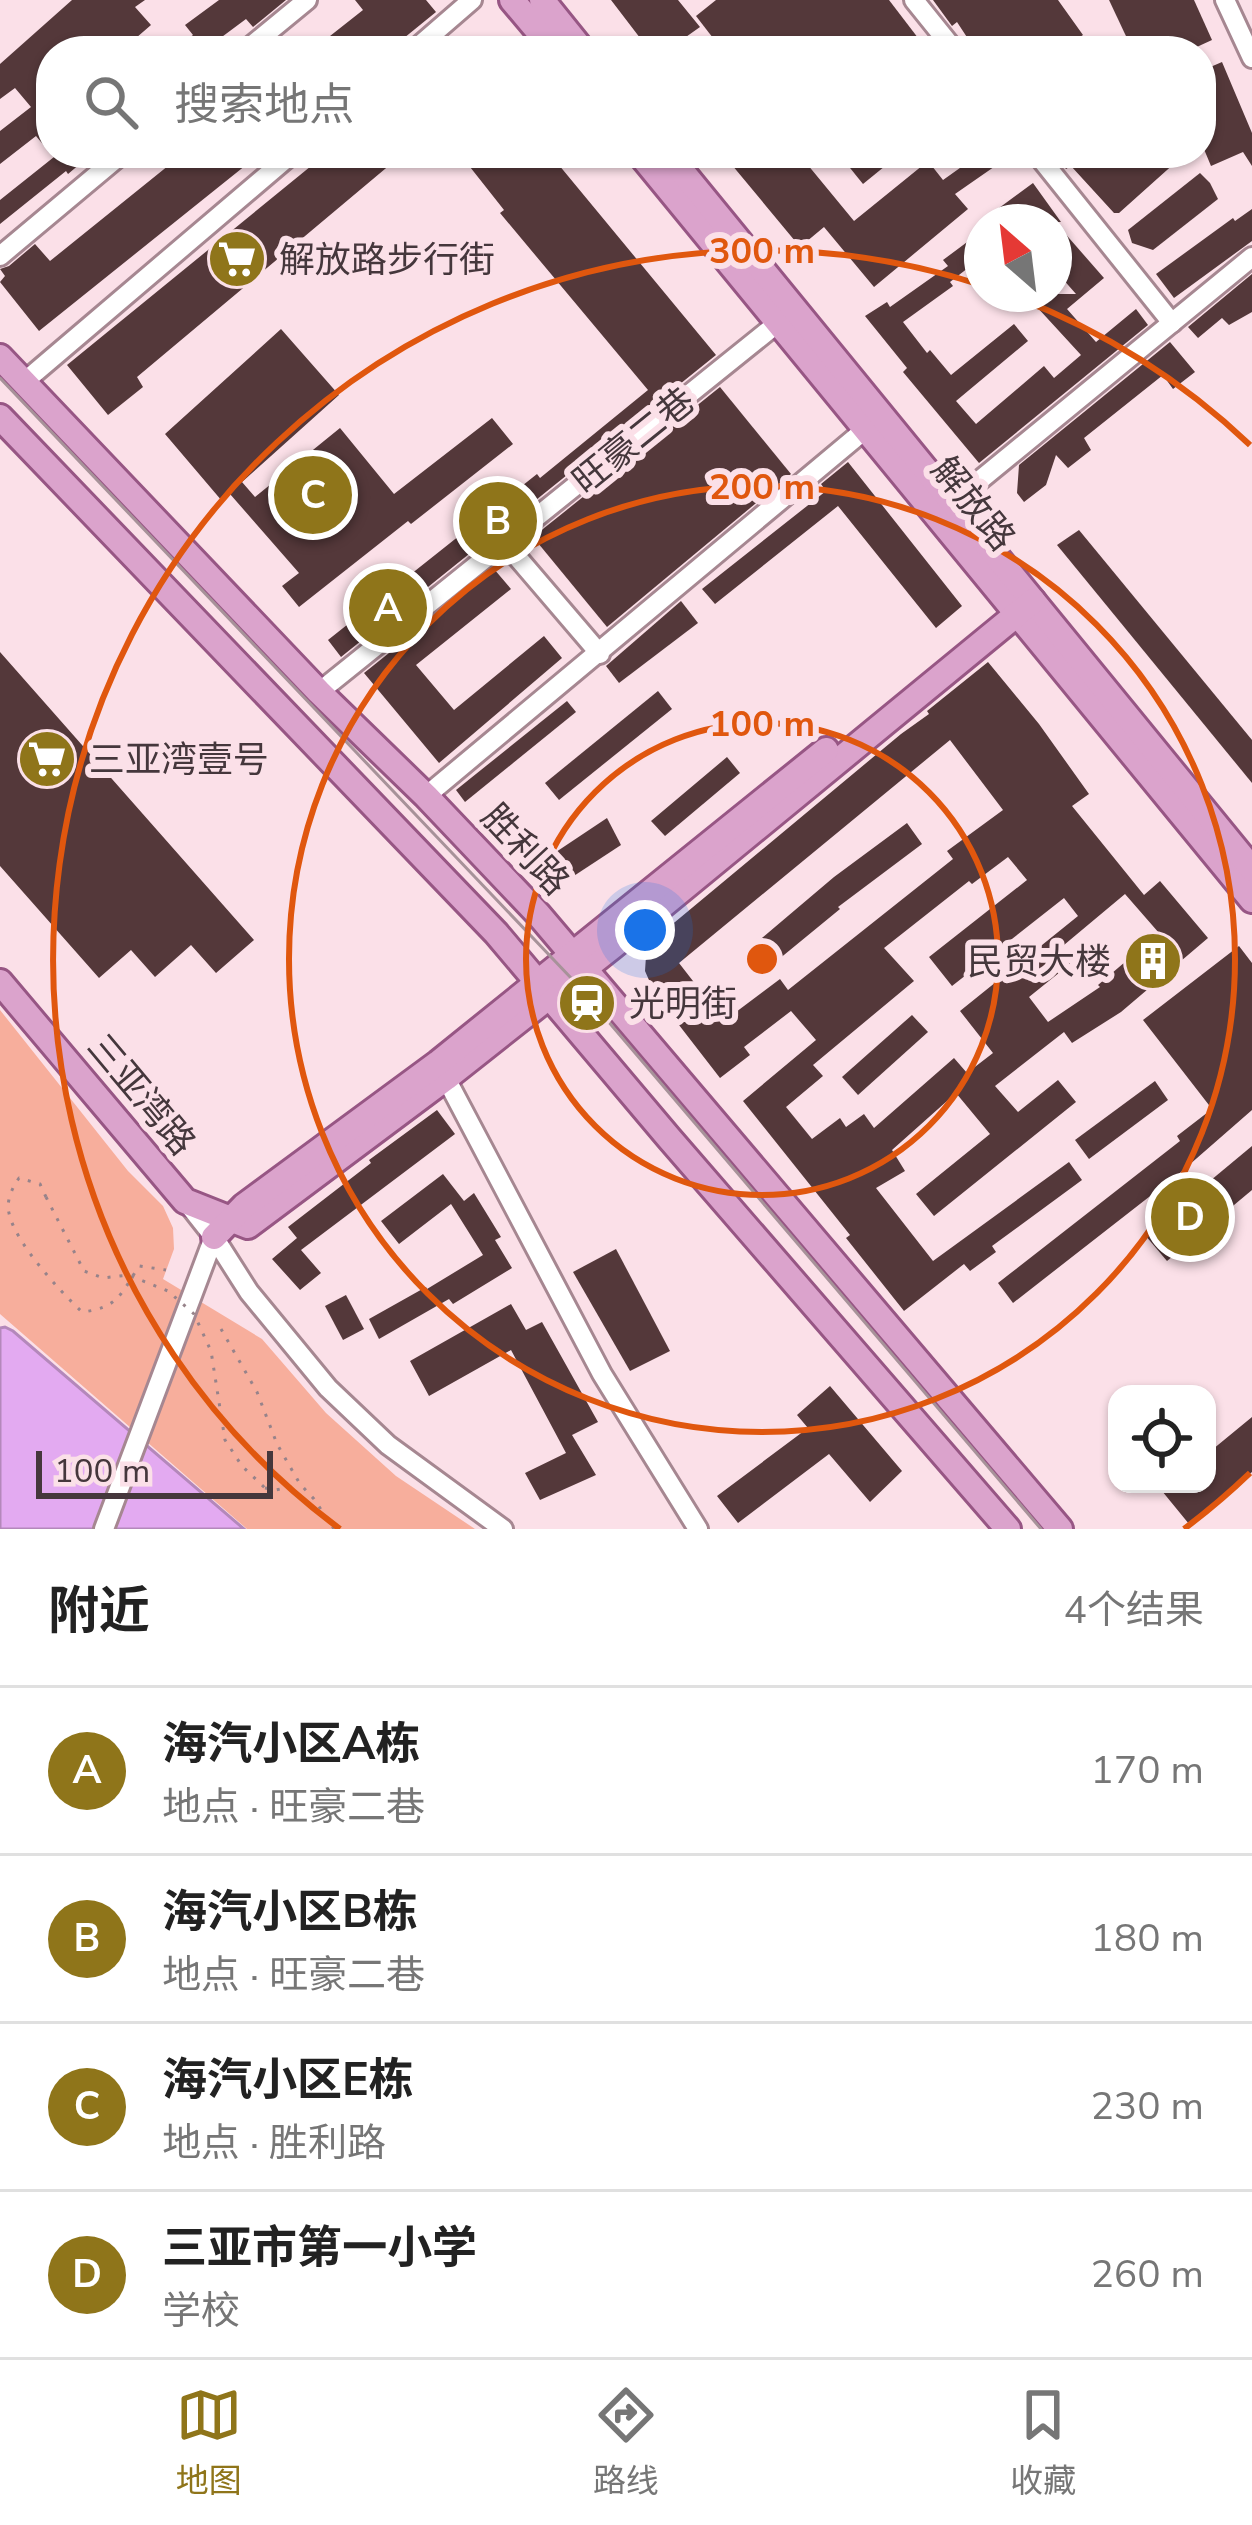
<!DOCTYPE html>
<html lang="zh">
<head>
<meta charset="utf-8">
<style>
	body { margin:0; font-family:"Nunito Sans","Noto Sans SC",sans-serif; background:#f6f6f6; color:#222 }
	.controls { position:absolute; right:36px; bottom:36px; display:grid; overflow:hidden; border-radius:24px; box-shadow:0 3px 9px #0004 }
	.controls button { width:108px; height:108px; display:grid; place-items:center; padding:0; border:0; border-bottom:3px solid #e0e0e0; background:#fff; color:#222; font:60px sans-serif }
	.compass { position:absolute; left:964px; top:204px; width:108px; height:108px; border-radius:50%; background:#fff; box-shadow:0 3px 9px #0004; rotate:332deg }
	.scale { position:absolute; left:36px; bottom:30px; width:237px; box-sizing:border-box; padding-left:12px; border:6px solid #45373c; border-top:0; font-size:33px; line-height:42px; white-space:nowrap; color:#45373c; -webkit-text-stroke:9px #fbe0e8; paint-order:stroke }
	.you { position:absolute; left:645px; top:930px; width:42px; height:42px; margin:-30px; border:9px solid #fff; border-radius:50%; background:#1a73e8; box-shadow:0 0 0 18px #1a73e833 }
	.badge { display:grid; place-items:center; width:78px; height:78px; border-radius:50%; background:#8f751a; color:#fff; font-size:39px; font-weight:700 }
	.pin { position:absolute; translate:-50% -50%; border:6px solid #fff; box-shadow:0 3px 12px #0006 }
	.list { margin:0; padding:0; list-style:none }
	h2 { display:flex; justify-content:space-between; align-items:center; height:156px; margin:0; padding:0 48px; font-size:51px }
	h2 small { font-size:39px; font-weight:400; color:#767676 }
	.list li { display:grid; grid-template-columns:78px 1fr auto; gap:36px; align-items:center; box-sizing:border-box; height:168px; padding:0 48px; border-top:3px solid #e0e0e0 }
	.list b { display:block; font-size:45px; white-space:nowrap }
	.list p { margin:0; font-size:39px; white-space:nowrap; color:#767676 }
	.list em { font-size:39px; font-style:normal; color:#767676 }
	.icon { flex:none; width:66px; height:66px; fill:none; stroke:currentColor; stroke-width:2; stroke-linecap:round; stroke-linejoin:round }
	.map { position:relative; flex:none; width:1252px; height:1529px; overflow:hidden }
	.search { position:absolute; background:#fff; box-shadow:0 3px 9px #0004; left:36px; right:36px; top:36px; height:132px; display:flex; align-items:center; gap:30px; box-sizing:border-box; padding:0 42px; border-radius:48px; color:#767676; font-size:45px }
	.sheet { height:828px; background:#fff }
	nav { display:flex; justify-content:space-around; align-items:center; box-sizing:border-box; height:168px; border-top:3px solid #e0e0e0; background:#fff; font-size:33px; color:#767676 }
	nav a { display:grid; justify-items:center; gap:6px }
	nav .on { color:#8f751a }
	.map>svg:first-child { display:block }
	.green { fill:#f7ae9c }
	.water { fill:#e3aaf1; stroke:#b488bb; stroke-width:3 }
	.building { fill:#54383a; fill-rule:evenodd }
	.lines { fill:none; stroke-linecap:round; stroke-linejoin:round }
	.minor-casing { stroke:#a68791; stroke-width:24 }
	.major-casing { stroke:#975684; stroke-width:30 }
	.path { stroke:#97838a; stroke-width:3; stroke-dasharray:3 9; stroke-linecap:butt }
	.minor { stroke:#fff; stroke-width:18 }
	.major { stroke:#dba3cc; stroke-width:24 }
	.tram { stroke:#a79299; stroke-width:3 }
	.path-bridge { stroke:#97838a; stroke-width:3; stroke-dasharray:3 9; stroke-linecap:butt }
	.ring { fill:none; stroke:#e0570e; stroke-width:6 }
	.labels { text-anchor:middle; stroke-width:12; stroke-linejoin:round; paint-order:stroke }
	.poi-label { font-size:36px; fill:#45373c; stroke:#fbe0e8; text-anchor:start }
	.street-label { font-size:36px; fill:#45373c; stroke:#fbe0e8 }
	.centre { fill:#e0570e; stroke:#fbe0e8; stroke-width:6 }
	.ring-label { font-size:36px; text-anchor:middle; font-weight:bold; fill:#e0570e; stroke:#fbe0e8; stroke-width:12; stroke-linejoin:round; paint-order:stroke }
</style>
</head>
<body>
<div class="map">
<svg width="1252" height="1529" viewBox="0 0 1252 1529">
	<rect width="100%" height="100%" fill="#fbe0e8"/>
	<path class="green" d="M0,1010L128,1171L163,1206L173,1228L174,1249L163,1279L262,1339L326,1413L396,1476L475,1529H247L0,1314Z"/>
	<path class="water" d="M5,1327L13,1331L244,1529H0V1328Z"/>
	<g class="building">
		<path d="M72,0H145L135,7L151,25L121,51H51V154L36,136L0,164V131L31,107L15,88L0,99V64Z"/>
		<path d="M219,0H286L253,27L246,19L203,51H172L193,35L185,25Z"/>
		<path d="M355,0H426L436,12L388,51H311L363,10Z"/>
		<path d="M611,0H678L700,27L676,44L682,51H650Z"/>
		<path d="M716,0H889L928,51H723L696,16Z"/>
		<path d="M933,0H1058L1083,35L1060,51H976L957,22L952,26Z"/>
		<path d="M1109,0H1194L1212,40L1188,51H1133Z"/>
		<path d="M1222,62L1252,133V166L1243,152L1211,166L1201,142V71Z"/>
		<path d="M59,153H93L68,174L66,171L0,224V200Z"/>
		<path d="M184,153H261L39,331L0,282L5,276L0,269L9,266L35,244L50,261Z"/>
		<path d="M327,153H404L137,377L143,387L108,415L67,365Z"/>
		<path d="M459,153H549L716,355L341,657L328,640L537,474L540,478L648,390L500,213L504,210Z"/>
		<path d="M722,153H798L854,221L928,161L943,180L981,153H1014L955,194L968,209L874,287L824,227L800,247Z"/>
		<path d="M859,153H901L863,184L846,163Z"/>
		<path d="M1055,153H1088L1092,160L1099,153H1186L1119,213H1114L1071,166L1066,169Z"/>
		<path d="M1200,173L1210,183L1218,199L1153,250L1132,243L1128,230Z"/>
		<path d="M1033,183L1061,222H1055L1104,278L1067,309L1096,342L1136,309L1148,325L979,463L903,372L907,368L865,316L887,302L890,307L948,266L943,260L982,231V257L950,282L953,286L903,322L927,353L930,350L951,375L1014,324L1028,341L956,401L976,424L1044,366L1054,378L1081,355L1036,306L1049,294H1076L1054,269V222H980Z"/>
		<path d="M1252,209V241L1174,298L1156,274L1233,218L1235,221Z"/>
		<path d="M1252,274V312L1229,325L1222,318L1198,338L1188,327Z"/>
		<path d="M281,329L339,395L242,482L255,497L340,428L394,494L492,418L513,444L411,524L408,521L299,607L282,586L299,573L230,494L222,501L165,434Z"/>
		<path d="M1170,342L1195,372L1173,389L1163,375L1084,438L1091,450L1068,468L1056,455L1046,485L1024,502L1017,493L1019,465Z"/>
		<path d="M720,387L791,474L607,627L533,537Z"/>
		<path d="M848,462L962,606L936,628L838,506L715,604L702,589L826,491L821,484Z"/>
		<path d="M1079,530L1252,740V783L1057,545Z"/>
		<path d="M494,569L511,589L416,665L454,710L544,636L562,658L439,763L364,673Z"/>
		<path d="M681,601L698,623L619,683L606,666Z"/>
		<path d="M0,652L254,940L216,973L191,945L155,977L131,950L99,978L0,866Z"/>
		<path d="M988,662L1039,724L1089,794L1072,806L1144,895L1160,881L1208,938L1121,1012L1072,1043L1064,1032L995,1086L1018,1112L1058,1080L1076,1102L934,1216L916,1194L990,1134L956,1093L892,1150L905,1171L876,1188L933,1261L1069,1162L1082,1180L992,1246L996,1252L970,1271L964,1264L904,1311L846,1238L850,1235L743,1101L816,1040L791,1011L744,1047L750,1055L720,1078L655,994L645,971L646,956L651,942L901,734L929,714L927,711ZM950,740L1003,810L947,851L953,859L788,990L780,979L724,1021L679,963ZM1008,857L1027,880L929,957L952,986L1064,898L1078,916L960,1011L993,1053L967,1073L954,1058L874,1128L864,1114L846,1127L840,1118L812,1139L786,1107L823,1076L813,1065L914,981L884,948L969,881L972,884ZM1125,894L1159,933L1098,985L1100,987L1048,1022L1029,997L1070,964L1058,950Z"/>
		<path d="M658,691L672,709L559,800L545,783Z"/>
		<path d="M567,701L576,712L465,802L456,790Z"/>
		<path d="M727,757L740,773L665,836L651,821Z"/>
		<path d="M607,818L621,845L557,887L535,866Z"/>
		<path d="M907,823L922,844L838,907L840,909L773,964L756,943L834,877Z"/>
		<path d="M1239,946L1252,963V1110L1181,1172L1013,1303L998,1283L1180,1141L1177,1136L1212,1109L1143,1020Z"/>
		<path d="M912,1015L928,1032L858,1095L842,1077Z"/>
		<path d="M1155,1081L1168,1100L1089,1159L1075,1140Z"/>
		<path d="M437,1110L455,1134L301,1250L321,1273L300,1290L272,1259L297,1238L288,1227L371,1163L369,1160Z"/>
		<path d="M1252,1146V1190L1167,1261L1145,1235Z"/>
		<path d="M443,1174L464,1201L474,1193L501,1237L495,1240L512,1268L453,1304L449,1299L379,1339L369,1319L426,1287L427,1289L483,1255L451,1204L399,1244L381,1221Z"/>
		<path d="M616,1249L670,1351L630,1371L573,1272Z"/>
		<path d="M346,1295L364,1329L343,1340L325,1306Z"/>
		<path d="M511,1304L526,1330L542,1322L598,1422L572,1435L596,1475L540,1500L525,1473L566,1453L511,1350L429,1396L410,1361Z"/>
		<path d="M830,1386L902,1471L870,1502L829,1454L738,1523L717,1496L808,1428L797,1415Z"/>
		<path d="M1252,1417V1472L1189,1524L1162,1491L1171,1484H1207V1454Z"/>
	</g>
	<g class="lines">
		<g class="minor-casing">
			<g id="minor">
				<path d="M914,0L955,51"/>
				<path d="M1225,0L1252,58"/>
				<path d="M245,51L307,0"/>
				<path d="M413,51L472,0"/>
				<path d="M1036,153L1172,323"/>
				<path d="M0,256L123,153"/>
				<path d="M24,382L293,153"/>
				<path d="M952,503L1252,257"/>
				<path d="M506,544L600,654"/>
				<path d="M319,692L779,322"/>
				<path d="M426,796L867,428"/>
				<path d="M440,1067L602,1374L698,1529"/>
				<path d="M188,1204L214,1237L249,1292L328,1388L388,1445L503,1529"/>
				<path d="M104,1529L214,1237"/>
			</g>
		</g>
		<g class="major-casing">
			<g id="major">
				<path d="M512,0L555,51"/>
				<path d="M542,0L583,51"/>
				<path d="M639,153L1252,900"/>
				<path d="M667,153L1252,869"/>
				<path d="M0,357L319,692L426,796L538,914L1060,1529"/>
				<path d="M0,417L496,933L669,1138L1008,1529"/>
				<path d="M0,982L185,1201L248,1226L446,1078L613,946L1033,601"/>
				<path d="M214,1237L244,1206L438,1063L826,750"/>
			</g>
		</g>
		<g class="path">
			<path d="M46,1197L40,1184L19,1178C12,1188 6,1201 9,1213C15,1243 60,1291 82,1312C118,1308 121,1294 139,1266L166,1270"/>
			<path d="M221,1329L257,1392L277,1444L300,1484L314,1499L334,1529"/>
			<path d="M265,1488L276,1490L298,1485"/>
		</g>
		<use href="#minor" class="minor"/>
		<use href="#major" class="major"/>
		<path class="tram" d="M0,378L572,979L1041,1529"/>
		<path class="path-bridge" d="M46,1197L84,1271L103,1278L128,1275L168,1291L194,1314L211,1351L225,1440L242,1466L265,1488"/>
	</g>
	<g class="ring">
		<circle cx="762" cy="959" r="236"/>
		<circle cx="762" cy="959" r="473"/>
		<path d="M1250 1473A709 709 0 0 1 1184 1529M340 1529A709 709 0 0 1 981 285M1010 295A709 709 0 0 1 1250 445"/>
	</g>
	<defs>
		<g id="supermarket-disc" transform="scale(3)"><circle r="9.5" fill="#8f751a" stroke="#fbe0e8"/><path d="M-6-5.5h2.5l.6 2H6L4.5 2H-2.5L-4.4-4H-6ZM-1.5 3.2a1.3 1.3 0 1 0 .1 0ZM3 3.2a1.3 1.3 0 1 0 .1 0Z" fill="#fff"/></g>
		<g id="building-disc" transform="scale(3)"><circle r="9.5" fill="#8f751a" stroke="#fbe0e8"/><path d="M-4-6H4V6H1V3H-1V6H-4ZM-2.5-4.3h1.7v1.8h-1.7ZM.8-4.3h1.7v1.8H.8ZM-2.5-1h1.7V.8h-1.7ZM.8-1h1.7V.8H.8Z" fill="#fff"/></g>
		<g id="station-disc" transform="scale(3)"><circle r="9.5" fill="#8f751a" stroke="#fbe0e8"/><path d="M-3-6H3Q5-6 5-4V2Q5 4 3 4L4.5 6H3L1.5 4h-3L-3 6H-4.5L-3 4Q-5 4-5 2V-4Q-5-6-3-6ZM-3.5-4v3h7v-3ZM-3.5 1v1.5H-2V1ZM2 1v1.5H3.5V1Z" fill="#fff"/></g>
	</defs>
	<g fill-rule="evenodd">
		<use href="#supermarket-disc" x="237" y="259"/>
		<use href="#supermarket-disc" x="47" y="759"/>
		<use href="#building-disc" x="1153" y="961"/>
		<use href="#station-disc" x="587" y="1003"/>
	</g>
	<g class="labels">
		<g class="poi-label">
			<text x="279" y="272">解放路步行街</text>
			<text x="89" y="772">三亚湾壹号</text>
			<text x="1111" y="974" text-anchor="end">民贸大楼</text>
			<text x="629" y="1016">光明街</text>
		</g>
		<g class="street-label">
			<text transform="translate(633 440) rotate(-39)" y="13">旺豪二巷</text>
			<text transform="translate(974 503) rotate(51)" y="13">解放路</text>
			<text transform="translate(526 849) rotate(47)" y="13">胜利路</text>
			<text transform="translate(142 1094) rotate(50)" y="13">三亚湾路</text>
		</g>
	</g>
	<circle cx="762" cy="959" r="18" class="centre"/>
	<g class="ring-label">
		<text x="762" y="263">300 m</text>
		<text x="762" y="499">200 m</text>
		<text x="762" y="736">100 m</text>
	</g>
</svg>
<div class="controls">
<button><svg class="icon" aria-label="locate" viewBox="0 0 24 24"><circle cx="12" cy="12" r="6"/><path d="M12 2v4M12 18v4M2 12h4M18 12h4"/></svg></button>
</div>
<svg class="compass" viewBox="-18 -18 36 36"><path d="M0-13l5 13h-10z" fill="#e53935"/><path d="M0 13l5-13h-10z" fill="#767676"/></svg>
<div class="scale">100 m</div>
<div class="you"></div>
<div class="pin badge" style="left:388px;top:608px">A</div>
<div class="pin badge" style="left:498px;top:521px">B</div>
<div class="pin badge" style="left:313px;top:495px">C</div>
<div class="pin badge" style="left:1190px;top:1217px">D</div>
<div class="search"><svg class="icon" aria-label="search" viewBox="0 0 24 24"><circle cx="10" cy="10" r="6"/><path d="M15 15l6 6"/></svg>搜索地点</div>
</div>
<section class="sheet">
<h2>附近<small>4个结果</small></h2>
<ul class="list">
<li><span class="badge">A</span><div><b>海汽小区A栋</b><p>地点 · 旺豪二巷</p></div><em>170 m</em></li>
<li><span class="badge">B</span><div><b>海汽小区B栋</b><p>地点 · 旺豪二巷</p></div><em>180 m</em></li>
<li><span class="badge">C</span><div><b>海汽小区E栋</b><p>地点 · 胜利路</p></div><em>230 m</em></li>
<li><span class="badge">D</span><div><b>三亚市第一小学</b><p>学校</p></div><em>260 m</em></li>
</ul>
</section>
<nav>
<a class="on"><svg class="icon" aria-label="map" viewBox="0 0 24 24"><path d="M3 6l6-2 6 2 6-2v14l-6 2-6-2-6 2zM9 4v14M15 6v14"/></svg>地图</a>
<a><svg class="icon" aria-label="directions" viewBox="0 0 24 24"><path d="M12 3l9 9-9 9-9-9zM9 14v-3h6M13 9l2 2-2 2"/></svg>路线</a>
<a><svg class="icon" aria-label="saved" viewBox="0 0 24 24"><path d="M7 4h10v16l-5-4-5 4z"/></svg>收藏</a>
</nav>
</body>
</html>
